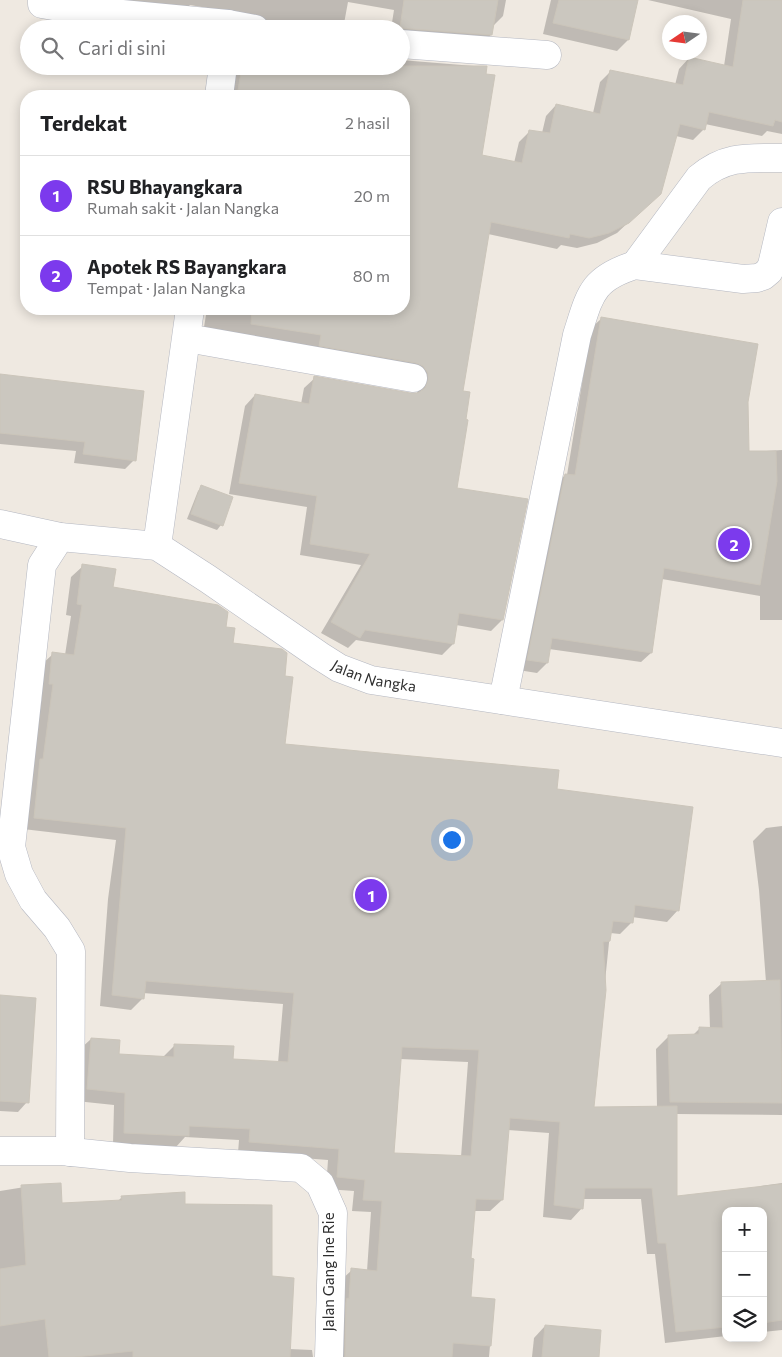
<!DOCTYPE html>
<html lang="id">
<head>
<meta charset="utf-8">
<style>
	body { margin:0; font-family:Commissioner,sans-serif; background:#f6f6f6; color:#202124 }
	.controls { position:absolute; right:15px; bottom:15px; display:grid; overflow:hidden; border-radius:10px; box-shadow:0 2px 12px #0003 }
	.controls button { width:45px; height:45px; display:grid; place-items:center; padding:0; border:0; border-bottom:1px solid #e0e0e0; background:#fff; color:#202124; font:25px sans-serif }
	.compass { position:absolute; left:662px; top:15px; width:45px; height:45px; border-radius:50%; background:#fff; box-shadow:0 2px 12px #0003; rotate:257deg }
	.you { position:absolute; left:451px; top:839px; width:18px; height:18px; margin:-12px; border:4px solid #fff; border-radius:50%; background:#1a73e8; box-shadow:0 0 0 8px #1a73e833 }
	.badge { display:grid; place-items:center; width:32px; height:32px; border-radius:50%; background:#7c3aed; color:#fff; font-size:16px; font-weight:700 }
	.pin { position:absolute; translate:-50% -50%; border:2px solid #fff; box-shadow:0 1px 5px #0006 }
	.list { margin:0; padding:0; list-style:none }
	h2 { display:flex; justify-content:space-between; align-items:center; height:65px; margin:0; padding:0 20px; font-size:21px }
	h2 small { font-size:16px; font-weight:400; color:#757577 }
	.list li { display:grid; grid-template-columns:32px 1fr auto; gap:15px; align-items:center; box-sizing:border-box; height:80px; padding:0 20px; border-top:1px solid #e0e0e0 }
	.list b { display:block; font-size:19px; white-space:nowrap }
	.list p { margin:0; font-size:16px; white-space:nowrap; color:#757577 }
	.list em { font-size:16px; font-style:normal; color:#757577 }
	.icon { flex:none; width:28px; height:28px; fill:none; stroke:currentColor; stroke-width:2; stroke-linecap:round; stroke-linejoin:round }
	.map { position:relative; flex:none; width:782px; height:1357px; overflow:hidden }
	.search { position:absolute; background:#fff; box-shadow:0 2px 12px #0003; left:20px; top:20px; width:390px; height:55px; display:flex; align-items:center; gap:12px; box-sizing:border-box; padding:0 18px; border-radius:28px; color:#757577; font-size:19px }
	.panel { position:absolute; background:#fff; box-shadow:0 2px 12px #0003; left:20px; top:90px; width:390px; height:225px; border-radius:20px }
	.map>svg:first-child { display:block }
	.shadow { fill:#0003; fill-rule:evenodd }
	.building { fill:#cbc7bf; stroke:#cbc5ba; fill-rule:evenodd }
	.lines { fill:none; stroke-linecap:round; stroke-linejoin:round }
	.minor-casing { stroke:#b4b7c1; stroke-width:29 }
	.tertiary-casing { stroke:#b4b7c1; stroke-width:29 }
	.minor { stroke:#fff; stroke-width:28 }
	.tertiary { stroke:#fff; stroke-width:28 }
	.labels { text-anchor:middle; stroke-width:5; stroke-linejoin:round; paint-order:stroke }
	.street-label { font-size:15px; fill:#2e2e2e; stroke:#fff }
</style>
</head>
<body>
<div class="map">
<svg width="782" height="1357" viewBox="0 0 782 1357">
	<rect width="100%" height="100%" fill="#efe9e1"/>
	<g class="shadow">
		<path d="M67,0H506L503,16L492,27L491,35L480,45L401,40V29H391L394,10L348,2L343,29H255L242,14L190,5L180,15Z"/>
		<path d="M551,0H637L628,40L617,51L543,34Z"/>
		<path d="M648,0H782V134L767,131L762,136L705,124L704,129L693,140L676,136L648,204L617,233L597,243L577,248L561,245L557,249L488,234L461,392L455,489L502,620L491,631L456,625L453,644L442,655L356,640L348,648L321,633L361,565L300,555L307,507L229,494L245,406L255,395L301,404L304,388L315,378L410,395L417,394L418,384L203,333L207,309H404V96H229L233,66H401V60L486,67L480,156L514,163L519,142L530,131L542,133L546,116L556,105L593,113L600,82L611,71L675,85L679,69L689,58L724,66L731,19Z"/>
		<path d="M601,319L747,402L748,452L782,450V620H760V596L662,579L651,653L641,662L549,649L547,663L537,673L518,670L555,485L565,475H567L591,328Z"/>
		<path d="M0,374L134,460L125,469L74,463L76,451L0,444Z"/>
		<path d="M202,487L232,498L221,525L217,530L187,519L198,491Z"/>
		<path d="M83,566L112,588L224,628L231,644L283,677V745L556,790L678,910L667,922L632,917L631,923L620,934L610,933L592,1108L657,1107L656,1049L669,1036H692L699,1029H710L709,995L722,983L766,982L759,890L753,841L766,828L782,826V1115L676,1114V1197L759,1188L761,1186L782,1183V1330L763,1332V1211H726V1336L665,1343L655,1254H647L641,1199H583L582,1208L571,1220L543,1217L549,1133L508,1130L502,1200L490,1211H474L470,1260V1299L494,1301L489,1357H334L340,1281L352,1270L367,1271L371,1212L352,1211L354,1191L326,1189L328,1160L238,1153L239,1140L185,1137L176,1147L113,1144L114,1105L76,1101L79,1050L91,1039L117,1055L163,1057L175,1045L232,1060L278,1063L283,1004L143,993V998L131,1010L100,1006L108,899L116,840L23,829L42,696L38,695L41,665L53,654L65,655L71,616L66,615L71,577ZM400,1059L468,1062L461,1157L393,1154Z"/>
		<path d="M0,996L27,1102L18,1112L0,1111Z"/>
		<path d="M31,1186L60,1204L118,1201L122,1197L184,1205L270,1277L289,1349L312,1350L313,1357H0V1191Z"/>
		<path d="M545,1326L599,1357H532L534,1338Z"/>
	</g>
	<g class="building">
		<path d="M404,0H498L492,35L400,28Z"/>
		<path d="M559,0H638L629,40L553,23Z"/>
		<path d="M743,0H782V122L775,120L773,126L709,112L705,130L680,124L661,194L629,223L609,233L589,238L570,234L569,238L491,222L463,391L470,392L466,419L468,420L457,488L528,499L503,620L459,613L454,644L365,630L360,638L331,622L370,554L310,544L317,496L239,483L255,394L309,404L314,376L410,393H418L425,388L428,380V373L423,366L416,363L319,346L321,335L251,324L252,309H404V292L410,255H404V96H237L242,66H487L486,74L495,75L482,155L522,163L529,130L550,133L556,104L600,114L610,70L683,85L689,57L733,67Z"/>
		<path d="M601,317L758,344L748,402L749,451H776L777,481L760,585L664,568L652,653L552,638L548,663L527,660L565,474L575,475Z"/>
		<path d="M0,374L144,391L136,461L83,454L85,442L0,433Z"/>
		<path d="M201,485L233,497L223,526L191,514Z"/>
		<path d="M82,564L116,569L113,587L218,605L228,612L226,627L235,628L233,643L282,649L287,653L285,676L293,677L285,744L559,770L557,789L693,807L679,911L635,905L633,923L613,921L610,941L603,942L606,990L594,1107L677,1106V1196L782,1184V1320L763,1323V1211H726V1327L676,1332L666,1243H658L652,1188H585L583,1209L554,1205L560,1122L510,1118L503,1200L476,1199L471,1258L474,1259L471,1297L495,1299L491,1346L453,1343L452,1357H345L346,1303L347,1298L349,1299L351,1268L377,1271L382,1201L363,1200L365,1180L337,1177L339,1149L249,1142L250,1129L189,1126V1136L124,1133L125,1093L87,1089L91,1038L120,1040L119,1054L174,1057V1044L234,1046L233,1059L288,1062L294,993L146,981L144,999L112,995L126,828L34,818L40,759H43L53,684H49L52,652L74,655L82,605L77,604ZM402,1047L479,1050L471,1156L394,1153Z"/>
		<path d="M780,980L782,1103L670,1102L668,1035L699,1034V1027L723,1028L721,982Z"/>
		<path d="M0,995L36,998L29,1103L0,1101Z"/>
		<path d="M61,1183L62,1203L122,1200L121,1196L185,1192V1204L272,1205V1276L294,1278L290,1357H133V1351L75,1357H49L45,1319L0,1326V1269L26,1265L21,1185Z"/>
		<path d="M545,1325L601,1330L599,1357H542Z"/>
	</g>
	<g class="lines">
		<g class="minor-casing">
			<g id="minor">
				<path d="M42,0V4L70,9L228,24V29"/>
				<path d="M228,24L255,29"/>
				<path d="M401,44L547,55"/>
				<path d="M219,96L223,66"/>
				<path d="M635,265L699,178C726,155 749,158 782,158"/>
				<path d="M187,338L413,378"/>
				<path d="M60,537L42,565L11,847L19,874L33,900L57,928L71,951L70,1152"/>
				<path d="M157,546L190,309"/>
				<path d="M503,700L577,335C590,295 591,279 635,265L743,279L757,278L763,276L769,271L772,265L782,222"/>
				<path d="M0,1151H62L130,1158L301,1168L320,1184L333,1213L329,1357"/>
			</g>
		</g>
		<g class="tertiary-casing">
			<g id="tertiary">
				<path id="s1" d="M0,524L60,537L157,546L208,579L320,656L339,668L371,680L782,743"/>
			</g>
		</g>
		<use href="#minor" class="minor"/>
		<use href="#tertiary" class="tertiary"/>
	</g>
	<g class="labels">
		<g class="street-label">
			<text dy="5" stroke="none"><textPath href="#s1" startOffset="414">Jalan Nangka</textPath></text>
			<text transform="translate(329 1272) rotate(-90)" y="5">Jalan Gang Ine Rie</text>
		</g>
	</g>
</svg>
<div class="controls">
<button>+</button>
<button>−</button>
<button><svg class="icon" aria-label="layers" viewBox="0 0 24 24"><path d="M12 4l9 5-9 5-9-5zM3 14l9 5 9-5"/></svg></button>
</div>
<svg class="compass" viewBox="-18 -18 36 36"><path d="M0-13l5 13h-10z" fill="#e53935"/><path d="M0 13l5-13h-10z" fill="#757577"/></svg>
<div class="you"></div>
<div class="pin badge" style="left:371px;top:895px">1</div>
<div class="pin badge" style="left:734px;top:544px">2</div>
<div class="search"><svg class="icon" aria-label="search" viewBox="0 0 24 24"><circle cx="10" cy="10" r="6"/><path d="M15 15l6 6"/></svg>Cari di sini</div>
<section class="panel">
<h2>Terdekat<small>2 hasil</small></h2>
<ul class="list">
<li><span class="badge">1</span><div><b>RSU Bhayangkara</b><p>Rumah sakit · Jalan Nangka</p></div><em>20 m</em></li>
<li><span class="badge">2</span><div><b>Apotek RS Bayangkara</b><p>Tempat · Jalan Nangka</p></div><em>80 m</em></li>
</ul>
</section>
</div>
</body>
</html>
